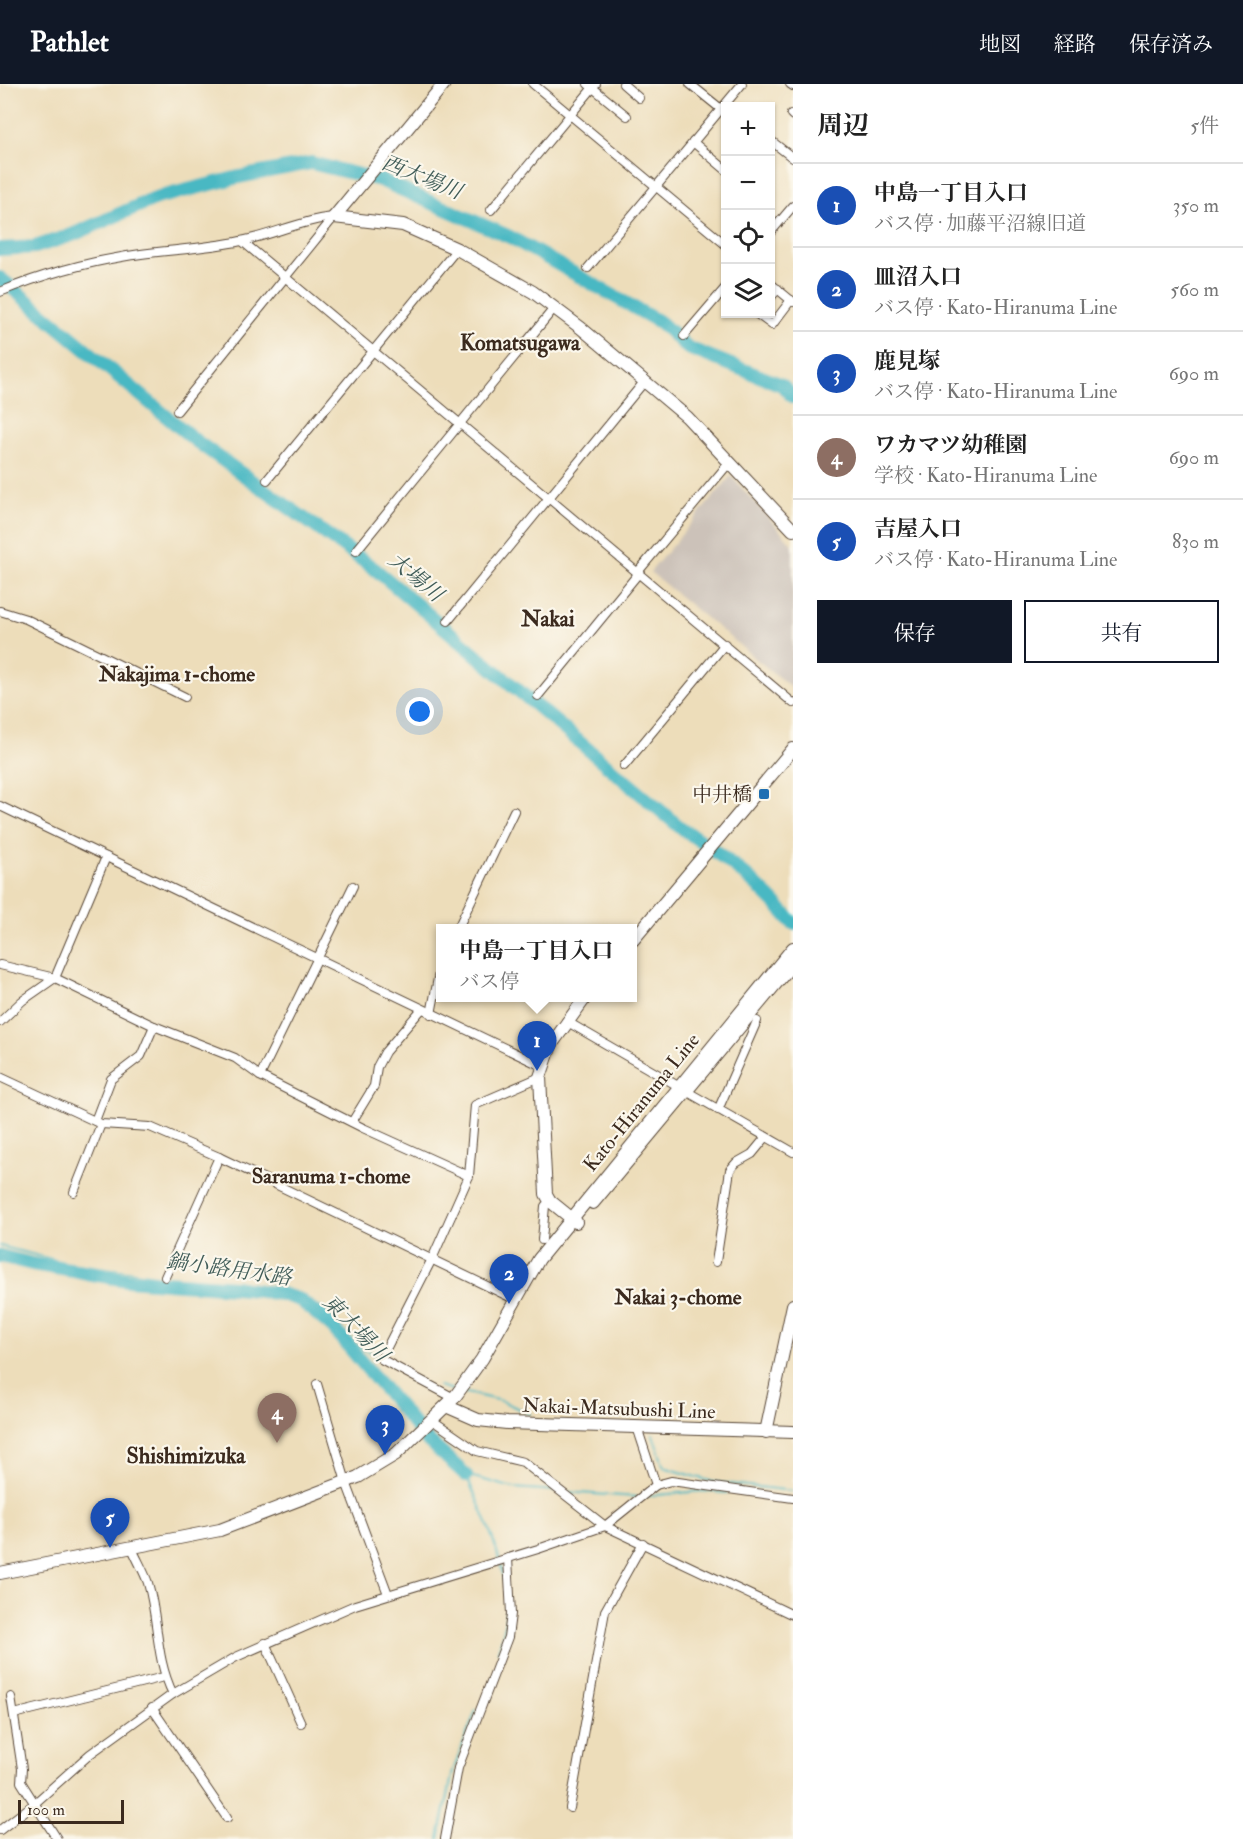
<!DOCTYPE html>
<html lang="ja">
<head>
<meta charset="utf-8">
<style>
	body { margin:0; font-family:"IM FELL Double Pica","Noto Serif JP",serif; background:#f2f2f2; color:#222 }
	.controls { position:absolute; right:18px; top:18px; display:grid; overflow:hidden; border-radius:0px; box-shadow:0 2px 4px #0004 }
	.controls button { width:54px; height:54px; display:grid; place-items:center; padding:0; border:0; border-bottom:2px solid #e0e0e0; background:#fff; color:#222; font:30px sans-serif }
	.scale { position:absolute; left:18px; bottom:15px; width:106px; box-sizing:border-box; padding-left:6px; border:3px solid #3b2a1e; border-top:0; font-size:16px; line-height:21px; white-space:nowrap; color:#3b2a1e; -webkit-text-stroke:4px #fbf7ec; paint-order:stroke }
	.you { position:absolute; left:420px; top:628px; width:21px; height:21px; margin:-15px; border:4px solid #fff; border-radius:50%; background:#1a73e8; box-shadow:0 0 0 9px #1a73e833 }
	.badge { display:grid; place-items:center; width:39px; height:39px; border-radius:50%; background:#111827; color:#fff; font-size:20px; font-weight:700 }
	.pin { position:absolute; translate:-50% -50px; filter:drop-shadow(0 2px 3px #0008) }
	.pin::after { content:''; position:absolute; top:32px; width:21px; height:18px; background:inherit; clip-path:polygon(0 0,100% 0,50% 100%) }
	.popup { position:absolute; left:436px; top:840px; width:201px; height:78px; box-sizing:border-box; display:grid; place-content:center; border-radius:0px; background:#fff; filter:drop-shadow(0 2px 4px #0005); font-size:20px; white-space:nowrap; color:#767676 }
	.popup b { font-size:22px; color:#222 }
	.popup::after { content:''; position:absolute; left:50%; top:100%; margin-left:-12px; border:12px solid transparent; border-top-color:#fff }
	.list { margin:0; padding:0; list-style:none }
	h2 { display:flex; justify-content:space-between; align-items:center; height:78px; margin:0; padding:0 24px; font-size:26px }
	h2 small { font-size:20px; font-weight:400; color:#767676 }
	.list li { display:grid; grid-template-columns:39px 1fr auto; gap:18px; align-items:center; box-sizing:border-box; height:84px; padding:0 24px; border-top:2px solid #e0e0e0 }
	.list b { display:block; font-size:22px; white-space:nowrap }
	.list p { margin:0; font-size:20px; white-space:nowrap; color:#767676 }
	.list em { font-size:20px; font-style:normal; color:#767676 }
	.actions { display:flex; gap:12px; padding:18px 24px }
	.actions a { flex:1; padding:14px 0; border:2px solid #111827; border-radius:0px; text-align:center; font-size:21px; color:#111827 }
	.actions .main { background:#111827; color:#fff }
	.icon { flex:none; width:33px; height:33px; fill:none; stroke:currentColor; stroke-width:2; stroke-linecap:round; stroke-linejoin:round }
	.map { position:relative; flex:none; width:793px; height:1755px; overflow:hidden }
	header { display:flex; align-items:center; gap:36px; box-sizing:border-box; height:84px; padding:0 30px; background:#111827; color:#fff }
	header strong { font-size:28px }
	nav { display:flex; gap:33px; margin-inline-start:auto; font-size:21px }
	main { display:flex }
	aside { flex:1; background:#fff }
	.map>svg:first-child { display:block }
	.industrial { fill:#ccc2b9 }
	.lines { fill:none; stroke-linecap:round; stroke-linejoin:round }
	.stream { stroke:#4ab8c3; stroke-width:2 }
	.river { stroke:#4ab8c3; stroke-width:14 }
	.street-casing { stroke:#564535; stroke-width:10 }
	.secondary-casing { stroke:#564535; stroke-width:14 }
	.street { stroke:#fff; stroke-width:8 }
	.secondary { stroke:#fff; stroke-width:12 }
	.poi-dot { fill:#1f6fb2; stroke:#fbf7ec; stroke-width:2 }
	.labels { text-anchor:middle; stroke-width:4.5; stroke-linejoin:round; paint-order:stroke }
	.poi-label { font-size:20px; fill:#3b2a1e; stroke:#fbf7ec; text-anchor:end }
	.street-label { font-size:20px; fill:#3b2a1e; stroke:#fbf7ec }
	.water-label { font-size:21px; font-style:italic; fill:#405c58; stroke:#fbf7ec }
	.neighbourhood-label { font-size:21px; font-weight:bold; fill:#3b2a1e; stroke:#fbf7ec }
	.quarter-label { font-size:22px; font-weight:bold; fill:#3b2a1e; stroke:#fbf7ec }
</style>
</head>
<body>
<header>
<strong>Pathlet</strong>
<nav><a>地図</a><a>経路</a><a>保存済み</a></nav>
</header>
<main>
<div class="map">
<svg width="793" height="1755" viewBox="0 0 793 1755">
	<rect width="100%" height="100%" fill="#fbf7ec"/>
	<filter id="ink" filterUnits="userSpaceOnUse"><feTurbulence type="fractalNoise" baseFrequency=".0167" numOctaves="2"/><feDisplacementMap in="SourceGraphic" scale="12" xChannelSelector="R" yChannelSelector="G"/><feConvolveMatrix kernelMatrix="1 2 1 2 8 2 1 2 1" color-interpolation-filters="sRGB"/></filter>
	<filter id="wash" filterUnits="userSpaceOnUse"><feTurbulence type="fractalNoise" baseFrequency=".008" numOctaves="4" result="noise"/><feDisplacementMap in="SourceGraphic" scale="24" xChannelSelector="R" yChannelSelector="G"/><feGaussianBlur stdDeviation="1.35" result="paint"/><feColorMatrix in="noise" values="0 0 0 0 0 0 0 0 0 0 0 0 0 0 0 0 0 1.4 0 .05"/><feComposite in="paint" operator="in"/></filter>
	<g filter="url(#wash)">
		<rect width="100%" height="100%" fill="#edddba"/>
		<path class="industrial" d="M731,392L793,461V605L650,488Z"/>
		<g class="lines">
			<g class="stream">
				<path d="M0,1162L63,1178L162,1192"/>
				<path d="M167,1192L236,1197L298,1209L324,1226L358,1262L380,1273"/>
				<path d="M439,1302L453,1306"/>
				<path d="M462,1308L502,1317L530,1330"/>
				<path d="M653,1351L664,1383L713,1398L793,1407"/>
				<path d="M466,1391C490,1445 521,1507 498,1567"/>
				<path d="M466,1391L513,1404L557,1407"/>
				<path d="M565,1408L637,1413"/>
				<path d="M646,1412L702,1407L727,1409"/>
				<path d="M439,1755L453,1687L476,1626"/>
			</g>
			<g class="river">
				<path d="M0,165L35,163L72,151L156,114L239,93L311,79L380,96L510,153L661,239L688,264L782,301L793,313"/>
				<path d="M0,194L196,357L376,486L681,744C723,771 761,801 793,839"/>
				<path d="M0,1172L32,1180L127,1196L247,1205L281,1210L300,1216L333,1244L428,1357L466,1391"/>
			</g>
		</g>
	</g>
	<g filter="url(#ink)">
		<g class="lines">
			<g class="street-casing">
				<g id="street">
					<path d="M533,0L726,161"/>
					<path d="M588,0L627,32"/>
					<path d="M623,0L639,14"/>
					<path d="M690,0L721,25"/>
					<path d="M790,0L793,2"/>
					<path d="M791,30L793,32"/>
					<path d="M770,56L793,74"/>
					<path d="M693,58L726,86"/>
					<path d="M491,126L596,0"/>
					<path d="M770,149L793,122"/>
					<path d="M242,157L793,619"/>
					<path d="M588,184L742,0"/>
					<path d="M770,199L793,218"/>
					<path d="M0,208C41,191 84,179 127,172C165,166 204,165 241,157C273,151 301,136 334,133"/>
					<path d="M770,214L778,205"/>
					<path d="M757,230L772,241L791,216"/>
					<path d="M684,252L726,203"/>
					<path d="M177,327L334,133"/>
					<path d="M267,396L457,165"/>
					<path d="M356,467L555,223"/>
					<path d="M637,489L729,379"/>
					<path d="M0,527L26,535L185,613"/>
					<path d="M448,537L644,298"/>
					<path d="M538,612L638,490"/>
					<path d="M624,682L725,560"/>
					<path d="M0,722L542,982"/>
					<path d="M458,844L514,727"/>
					<path d="M0,881L55,894L154,942L235,974L260,992L363,1044L469,1092"/>
					<path d="M431,930L441,879"/>
					<path d="M566,937L678,1002"/>
					<path d="M0,938L22,917L55,894L106,773"/>
					<path d="M260,992L353,802"/>
					<path d="M0,993L101,1040L150,1043L219,1073L516,1216"/>
					<path d="M686,1007L793,1068"/>
					<path d="M718,1026L757,937"/>
					<path d="M95,1037L111,995L141,972L154,942"/>
					<path d="M352,1038L374,1002L377,983L385,968L421,926"/>
					<path d="M74,1108L101,1040"/>
					<path d="M542,1156L545,1122L550,1117"/>
					<path d="M716,1178L730,1086L736,1079L752,1070L766,1053"/>
					<path d="M165,1193L219,1073"/>
					<path d="M317,1300L346,1398L388,1510"/>
					<path d="M454,1314L381,1275L432,1175L469,1092L475,1021L540,993"/>
					<path d="M432,1336L477,1367L523,1378L605,1442L793,1531"/>
					<path d="M656,1401L671,1397L793,1414"/>
					<path d="M132,1464C137,1476 144,1487 148,1499C159,1536 155,1574 173,1610"/>
					<path d="M265,1559L301,1639"/>
					<path d="M11,1613L22,1685L21,1698L57,1755"/>
					<path d="M152,1624L227,1734"/>
					<path d="M14,1630L164,1593"/>
					<path d="M570,1724L605,1527L643,1459"/>
					<path d="M0,1746L34,1720L90,1670L173,1610L236,1573L355,1521L538,1465L605,1442L656,1401L637,1343"/>
					<path d="M445,1755L458,1684L508,1553L511,1530L508,1474"/>
				</g>
			</g>
			<g class="secondary-casing">
				<g id="secondary">
					<path d="M334,133L403,141L457,165L533,208L581,244L687,333L793,446"/>
					<path d="M334,133L444,0"/>
					<path d="M633,856L793,665"/>
					<path d="M593,1119L793,879"/>
					<path d="M576,1138L550,1117L546,1110L540,993L551,961L585,914"/>
					<path d="M446,1322L478,1336L507,1339L793,1348"/>
					<path d="M766,1348L793,1221"/>
					<path d="M0,1489L220,1446L358,1393L396,1370L454,1314L482,1275L539,1175L793,864"/>
				</g>
			</g>
			<use href="#street" class="street"/>
			<use href="#secondary" class="secondary"/>
		</g>
	</g>
	<rect class="poi-dot" x="758" y="704" width="12" height="12" rx="3"/>
	<g class="labels">
		<g class="poi-label">
			<text x="752" y="717">中井橋</text>
		</g>
		<g class="street-label">
			<text transform="translate(641 1018) rotate(-51)" y="7">Kato-Hiranuma Line</text>
			<text transform="translate(619 1324) rotate(2)" y="7">Nakai-Matsubushi Line</text>
		</g>
		<g class="water-label">
			<text transform="translate(422 93) rotate(22)" y="7">西大場川</text>
			<text transform="translate(416 493) rotate(40)" y="7">大場川</text>
			<text transform="translate(229 1185) rotate(8)" y="7">鍋小路用水路</text>
			<text transform="translate(356 1244) rotate(46)" y="7">東大場川</text>
		</g>
		<g class="neighbourhood-label">
			<text x="177" y="597">Nakajima 1-chome</text>
			<text x="331" y="1099">Saranuma 1-chome</text>
			<text x="678" y="1220">Nakai 3-chome</text>
		</g>
		<g class="quarter-label">
			<text x="520" y="266">Komatsugawa</text>
			<text x="548" y="542">Nakai</text>
			<text x="186" y="1379">Shishimizuka</text>
		</g>
	</g>
</svg>
<div class="controls">
<button>+</button>
<button>−</button>
<button><svg class="icon" aria-label="locate" viewBox="0 0 24 24"><circle cx="12" cy="12" r="6"/><path d="M12 2v4M12 18v4M2 12h4M18 12h4"/></svg></button>
<button><svg class="icon" aria-label="layers" viewBox="0 0 24 24"><path d="M12 4l9 5-9 5-9-5zM3 14l9 5 9-5"/></svg></button>
</div>
<div class="scale">100 m</div>
<div class="you"></div>
<div class="pin badge" style="left:537px;top:987px;background:#1a4fb4">1</div>
<div class="popup"><b>中島一丁目入口</b>バス停</div>
<div class="pin badge" style="left:509px;top:1220px;background:#1a4fb4">2</div>
<div class="pin badge" style="left:385px;top:1371px;background:#1a4fb4">3</div>
<div class="pin badge" style="left:277px;top:1359px;background:#8d6e63">4</div>
<div class="pin badge" style="left:110px;top:1464px;background:#1a4fb4">5</div>
</div>
<aside>
<h2>周辺<small>5件</small></h2>
<ul class="list">
<li><span class="badge" style="background:#1a4fb4">1</span><div><b>中島一丁目入口</b><p>バス停 · 加藤平沼線旧道</p></div><em>350 m</em></li>
<li><span class="badge" style="background:#1a4fb4">2</span><div><b>皿沼入口</b><p>バス停 · Kato-Hiranuma Line</p></div><em>560 m</em></li>
<li><span class="badge" style="background:#1a4fb4">3</span><div><b>鹿見塚</b><p>バス停 · Kato-Hiranuma Line</p></div><em>690 m</em></li>
<li><span class="badge" style="background:#8d6e63">4</span><div><b>ワカマツ幼稚園</b><p>学校 · Kato-Hiranuma Line</p></div><em>690 m</em></li>
<li><span class="badge" style="background:#1a4fb4">5</span><div><b>吉屋入口</b><p>バス停 · Kato-Hiranuma Line</p></div><em>830 m</em></li>
</ul>
<div class="actions"><a class="main">保存</a><a>共有</a></div>
</aside>
</main>
</body>
</html>
